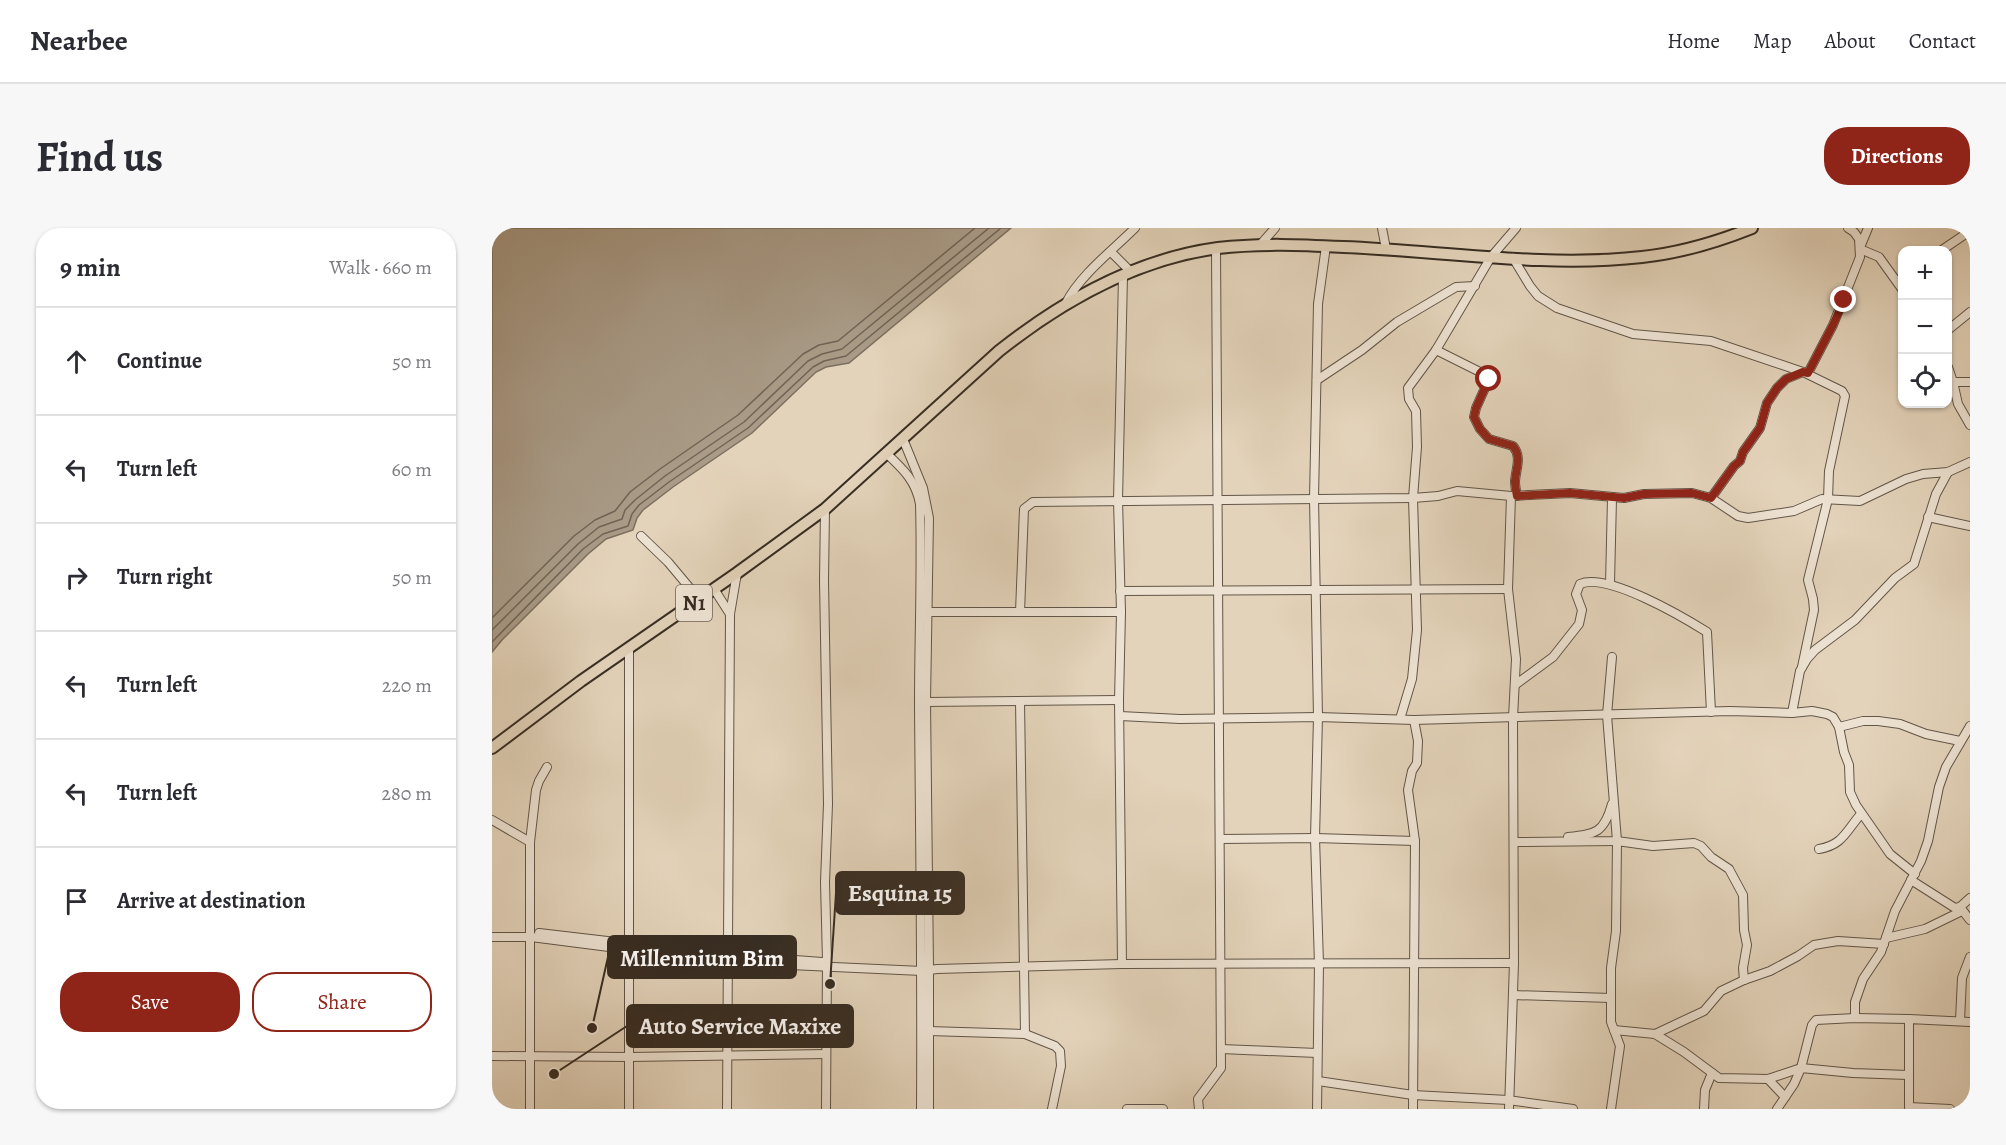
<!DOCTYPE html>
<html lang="en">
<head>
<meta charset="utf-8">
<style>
	body { margin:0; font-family:Alegreya,serif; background:#f7f7f7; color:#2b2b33 }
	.controls { position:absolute; right:18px; top:18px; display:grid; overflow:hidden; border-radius:12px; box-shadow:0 2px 4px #0004 }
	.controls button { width:54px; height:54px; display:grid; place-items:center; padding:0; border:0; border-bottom:2px solid #e1e1e2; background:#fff; color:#2b2b33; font:30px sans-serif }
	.stop { position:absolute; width:18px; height:18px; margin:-14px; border:4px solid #8f2418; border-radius:50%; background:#fff }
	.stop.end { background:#8f2418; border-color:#fff; box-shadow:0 2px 6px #0008 }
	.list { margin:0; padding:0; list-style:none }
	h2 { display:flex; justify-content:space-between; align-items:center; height:78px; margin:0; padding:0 24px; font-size:26px }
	h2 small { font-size:20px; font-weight:400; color:#7c7c81 }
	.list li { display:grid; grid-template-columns:39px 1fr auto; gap:18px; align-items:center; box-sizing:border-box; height:108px; padding:0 24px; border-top:2px solid #e1e1e2 }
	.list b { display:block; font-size:22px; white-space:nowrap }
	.list em { font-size:20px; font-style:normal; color:#7c7c81 }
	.actions { display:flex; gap:12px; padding:18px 24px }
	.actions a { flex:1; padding:14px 0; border:2px solid #8f2418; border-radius:24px; text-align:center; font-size:21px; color:#8f2418 }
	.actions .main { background:#8f2418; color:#fff }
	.icon { flex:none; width:33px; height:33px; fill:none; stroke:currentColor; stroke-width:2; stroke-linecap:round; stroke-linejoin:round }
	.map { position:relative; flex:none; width:1478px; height:881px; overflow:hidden; border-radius:24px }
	header { display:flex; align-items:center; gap:36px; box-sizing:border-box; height:84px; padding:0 30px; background:#fff; border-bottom:2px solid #e1e1e2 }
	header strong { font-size:28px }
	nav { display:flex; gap:33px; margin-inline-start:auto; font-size:21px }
	.intro { display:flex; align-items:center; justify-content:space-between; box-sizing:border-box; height:144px; padding:0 36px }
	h1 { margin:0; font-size:42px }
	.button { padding:15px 27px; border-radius:24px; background:#8f2418; color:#fff; font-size:21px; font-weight:700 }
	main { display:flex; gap:36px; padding:0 36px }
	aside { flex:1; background:#fff; border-radius:24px; box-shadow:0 2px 4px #0004 }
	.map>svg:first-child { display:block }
	.water { fill:#a99b87; stroke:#7b6f5f; stroke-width:1.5 }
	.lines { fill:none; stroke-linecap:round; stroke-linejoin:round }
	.shore { stroke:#706455; stroke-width:1.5 }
	.minor-casing { stroke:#625649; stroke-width:10 }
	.highway-casing { stroke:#372d23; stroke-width:14 }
	.minor { stroke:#ede2d2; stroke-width:8 }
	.highway { stroke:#e3d3ba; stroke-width:10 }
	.route { stroke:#8f2418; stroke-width:8 }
	.labels { text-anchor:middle; stroke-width:4.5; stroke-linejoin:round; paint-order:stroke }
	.shield { fill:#ede2d2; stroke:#6e6358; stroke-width:1.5 }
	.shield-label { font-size:21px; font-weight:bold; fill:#372d23 }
	.leader { fill:none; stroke:#372d23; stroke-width:2 }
	.callout-dot { fill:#372d23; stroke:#ede2d2; stroke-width:2 }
	.callout { fill:#372d23; stroke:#372d23; stroke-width:2 }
	.callout-label { font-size:24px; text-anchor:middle; font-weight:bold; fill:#fff }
</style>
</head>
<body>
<header>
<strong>Nearbee</strong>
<nav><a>Home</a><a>Map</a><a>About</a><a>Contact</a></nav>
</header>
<div class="intro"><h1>Find us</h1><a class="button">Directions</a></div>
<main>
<aside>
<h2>9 min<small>Walk · 660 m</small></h2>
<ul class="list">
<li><svg class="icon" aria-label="ahead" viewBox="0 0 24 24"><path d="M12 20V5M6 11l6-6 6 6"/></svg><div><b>Continue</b></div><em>50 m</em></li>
<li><svg class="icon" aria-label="left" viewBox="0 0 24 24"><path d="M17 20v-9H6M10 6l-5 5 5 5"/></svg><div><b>Turn left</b></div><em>60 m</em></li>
<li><svg class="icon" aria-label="right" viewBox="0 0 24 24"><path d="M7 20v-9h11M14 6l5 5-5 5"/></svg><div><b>Turn right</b></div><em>50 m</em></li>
<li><svg class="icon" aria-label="left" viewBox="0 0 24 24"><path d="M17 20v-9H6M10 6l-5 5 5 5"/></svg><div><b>Turn left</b></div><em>220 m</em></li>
<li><svg class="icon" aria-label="left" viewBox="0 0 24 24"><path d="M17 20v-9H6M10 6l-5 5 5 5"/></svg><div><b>Turn left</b></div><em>280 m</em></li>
<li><svg class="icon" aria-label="arrive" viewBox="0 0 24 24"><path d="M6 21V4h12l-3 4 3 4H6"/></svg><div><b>Arrive at destination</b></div></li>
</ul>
<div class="actions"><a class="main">Save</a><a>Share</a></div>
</aside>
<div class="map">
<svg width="1478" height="881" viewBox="0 0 1478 881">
	<rect width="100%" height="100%" fill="#e3d3ba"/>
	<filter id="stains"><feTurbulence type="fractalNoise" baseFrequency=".00333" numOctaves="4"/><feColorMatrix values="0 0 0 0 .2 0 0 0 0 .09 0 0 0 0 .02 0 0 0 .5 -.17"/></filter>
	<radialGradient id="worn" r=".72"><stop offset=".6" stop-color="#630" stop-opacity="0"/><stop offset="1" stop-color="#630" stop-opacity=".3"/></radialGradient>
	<path class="water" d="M0,0H519L357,135L334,139L324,144L260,205L181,259L151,282L145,290L141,302L114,311L96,326L10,412L0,424Z"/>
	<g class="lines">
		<g class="shore">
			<path d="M0,390L82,308L103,292L123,283L138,264L168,241L246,187L311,126L327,117L346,113L483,0"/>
			<path d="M0,402L86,316L107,299L130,291L133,282L143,272L173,248L252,194L316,133L330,126L350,121L497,0"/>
			<path d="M0,414L91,321L111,306L136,298L140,286L147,277L177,254L256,200L321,139L332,133L354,128L509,0"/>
		</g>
		<g class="minor-casing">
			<g id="minor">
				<path d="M890,0L894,21"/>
				<path d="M769,16L783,0"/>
				<path d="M1369,17L1376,0"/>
				<path d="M1368,21L1387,29L1410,61"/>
				<path d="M1450,22L1478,3"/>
				<path d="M619,24L639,44"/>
				<path d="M1021,30L1038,58L1046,68L1065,80L1141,106L1219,113L1311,144L1350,163L1353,168L1337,243L1336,271L1316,352L1321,371L1322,382L1310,439"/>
				<path d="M574,75C588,47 621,22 643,0"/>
				<path d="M1456,102L1478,84"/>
				<path d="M944,122L996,148L997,151L984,180L982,189L988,201L997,211L1021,218C1030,229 1024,240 1023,253C1023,258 1024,263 1025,268"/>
				<path d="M1456,139L1461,154L1466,176L1478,197"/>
				<path d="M1316,145L1341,97L1368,29L1367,11L1362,4L1356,0"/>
				<path d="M825,152L870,122L905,94L964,59L983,58"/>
				<path d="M1461,154H1478"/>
				<path d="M411,211L431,260L437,290L434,474L437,739V881"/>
				<path d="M395,226C411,241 424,253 428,276C430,342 427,409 427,476C428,611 430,746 429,881"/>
				<path d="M1219,270L1242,238L1248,233L1251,224L1268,200L1275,175L1285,160L1294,151L1311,144"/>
				<path d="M333,281L332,353L336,576L333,654L335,734L334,881"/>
				<path d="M1436,289L1478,298"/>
				<path d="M149,308L176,334L207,371"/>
				<path d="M1118,356L1120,270"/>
				<path d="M222,361L238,386"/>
				<path d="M628,363L1016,361"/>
				<path d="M434,384H629"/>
				<path d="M528,384L532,281L541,274L921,270L946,268L965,263L1019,268L1078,265L1132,270L1152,266L1200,265L1219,270L1246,288L1256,290L1302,283L1330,271L1368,273L1414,251L1431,246L1456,244L1478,234"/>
				<path d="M137,421V881"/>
				<path d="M1023,457L1061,429L1087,396L1090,382L1084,366L1088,356C1115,344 1191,389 1215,404L1219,484"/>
				<path d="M528,473L533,806"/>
				<path d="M434,474L627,472"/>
				<path d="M1300,485L1308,443L1315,431L1323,422L1363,392L1403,350L1422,336L1444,266L1456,244"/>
				<path d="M628,488L688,491L826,489L922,492L1238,483L1300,485L1320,483L1335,486L1341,489L1347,499L1352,524L1357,537L1358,564L1364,577L1398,626L1423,646"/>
				<path d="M908,491L920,451L925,402L921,270L925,219L924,183L917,171L916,160L944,122L999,29L1024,0"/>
				<path d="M1347,499L1371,493H1386L1408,496L1434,506L1468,513"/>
				<path d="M0,592L38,614"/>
				<path d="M1076,609C1104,606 1112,605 1120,576"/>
				<path d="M728,611L823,610L923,613"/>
				<path d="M1023,614L1125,613L1115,487L1120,429"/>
				<path d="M1327,621C1351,617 1354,603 1369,586"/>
				<path d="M1419,652L1463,680L1468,679L1478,670"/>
				<path d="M1468,679L1478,692"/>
				<path d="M47,705L235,727L330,734"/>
				<path d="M0,709H39L234,734L430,743L445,741L630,736L1022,735"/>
				<path d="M1394,710L1433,701L1470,683"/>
				<path d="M630,736L627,472L629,384L626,272L631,48"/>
				<path d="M1021,767L1119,770"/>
				<path d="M1363,790V774L1371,751L1389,724L1403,683L1429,633L1436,613L1447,559L1454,539L1478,498"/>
				<path d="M1468,793L1470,750L1478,729"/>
				<path d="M1122,802L1163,806L1192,824L1227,850L1276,851L1309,840L1320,797L1324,792L1363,790L1417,791"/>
				<path d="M437,803L533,806L563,818L568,823L569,838L560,881"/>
				<path d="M1163,806L1212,783L1229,763L1252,752L1278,743L1306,728L1322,717L1346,713L1392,716"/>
				<path d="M729,821L825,825"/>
				<path d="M0,828L137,829L334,826"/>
				<path d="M1276,851L1293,869"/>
				<path d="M826,853L921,867L1016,872L1081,881"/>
				<path d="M38,881V614L44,562L47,553L55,539"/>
				<path d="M235,881C235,716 236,551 238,386L245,345"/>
				<path d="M635,881H671"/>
				<path d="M707,881L706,871L729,840L724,20"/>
				<path d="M825,881L827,736L823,610L826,489L822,270L826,76L834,18"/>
				<path d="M921,881L923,613L916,562L920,543L925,535L926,513L922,492"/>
				<path d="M1017,881L1022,735L1021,490L1024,431L1016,361L1019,268"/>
				<path d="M1119,881L1128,818L1119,794V740L1124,703L1125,613L1161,618L1202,615L1209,618L1219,629L1237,641L1251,667L1252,702L1255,717L1251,740L1252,752"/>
				<path d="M1212,881L1213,862L1220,845"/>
				<path d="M1285,881L1302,856L1309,840L1361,845L1416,847"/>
				<path d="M1458,881L1417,879V791L1478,794"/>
			</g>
		</g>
		<g class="highway-casing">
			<path id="highway" d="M0,520L89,453L245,345L333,281L507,123C570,73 644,31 726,20C768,15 810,17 852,19C949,23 1054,40 1150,29C1188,25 1225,14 1260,0"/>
		</g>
		<use href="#minor" class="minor"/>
		<use href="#highway" class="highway"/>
	</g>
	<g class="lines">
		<path class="route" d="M997,151L984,180L982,189L988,201L997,211L1021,218C1030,229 1024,240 1023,253C1023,258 1024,263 1025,268L1078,265L1132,270L1152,266L1200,265L1219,270L1242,238L1248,233L1251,224L1268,200L1275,175L1285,160L1294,151L1311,144L1316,145L1341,97L1352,72"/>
	</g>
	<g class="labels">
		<rect class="shield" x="184" y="357" width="36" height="36" rx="4.5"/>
		<g class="shield-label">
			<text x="202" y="382">N1</text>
		</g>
	</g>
	<path class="leader" d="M338 756L344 665M100 800L116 729M62 846L135 798"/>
	<g class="callout-dot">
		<circle cx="338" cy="756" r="6"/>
		<circle cx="100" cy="800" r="6"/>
		<circle cx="62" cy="846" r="6"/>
	</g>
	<g class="callout">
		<rect x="344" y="644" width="128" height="42" rx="6"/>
		<rect x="116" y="708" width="188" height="42" rx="6"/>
		<rect x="135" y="777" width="226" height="42" rx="6"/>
	</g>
	<g class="callout-label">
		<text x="408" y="673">Esquina 15</text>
		<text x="210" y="738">Millennium Bim</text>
		<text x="248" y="806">Auto Service Maxixe</text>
	</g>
	<rect width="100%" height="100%" filter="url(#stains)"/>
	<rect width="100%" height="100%" fill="url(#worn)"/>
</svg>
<div class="controls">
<button>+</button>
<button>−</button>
<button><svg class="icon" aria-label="locate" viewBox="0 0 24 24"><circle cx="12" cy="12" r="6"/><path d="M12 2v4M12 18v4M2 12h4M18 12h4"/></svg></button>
</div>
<div class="stop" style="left:997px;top:151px"></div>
<div class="stop end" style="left:1352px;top:72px"></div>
</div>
</main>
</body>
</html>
